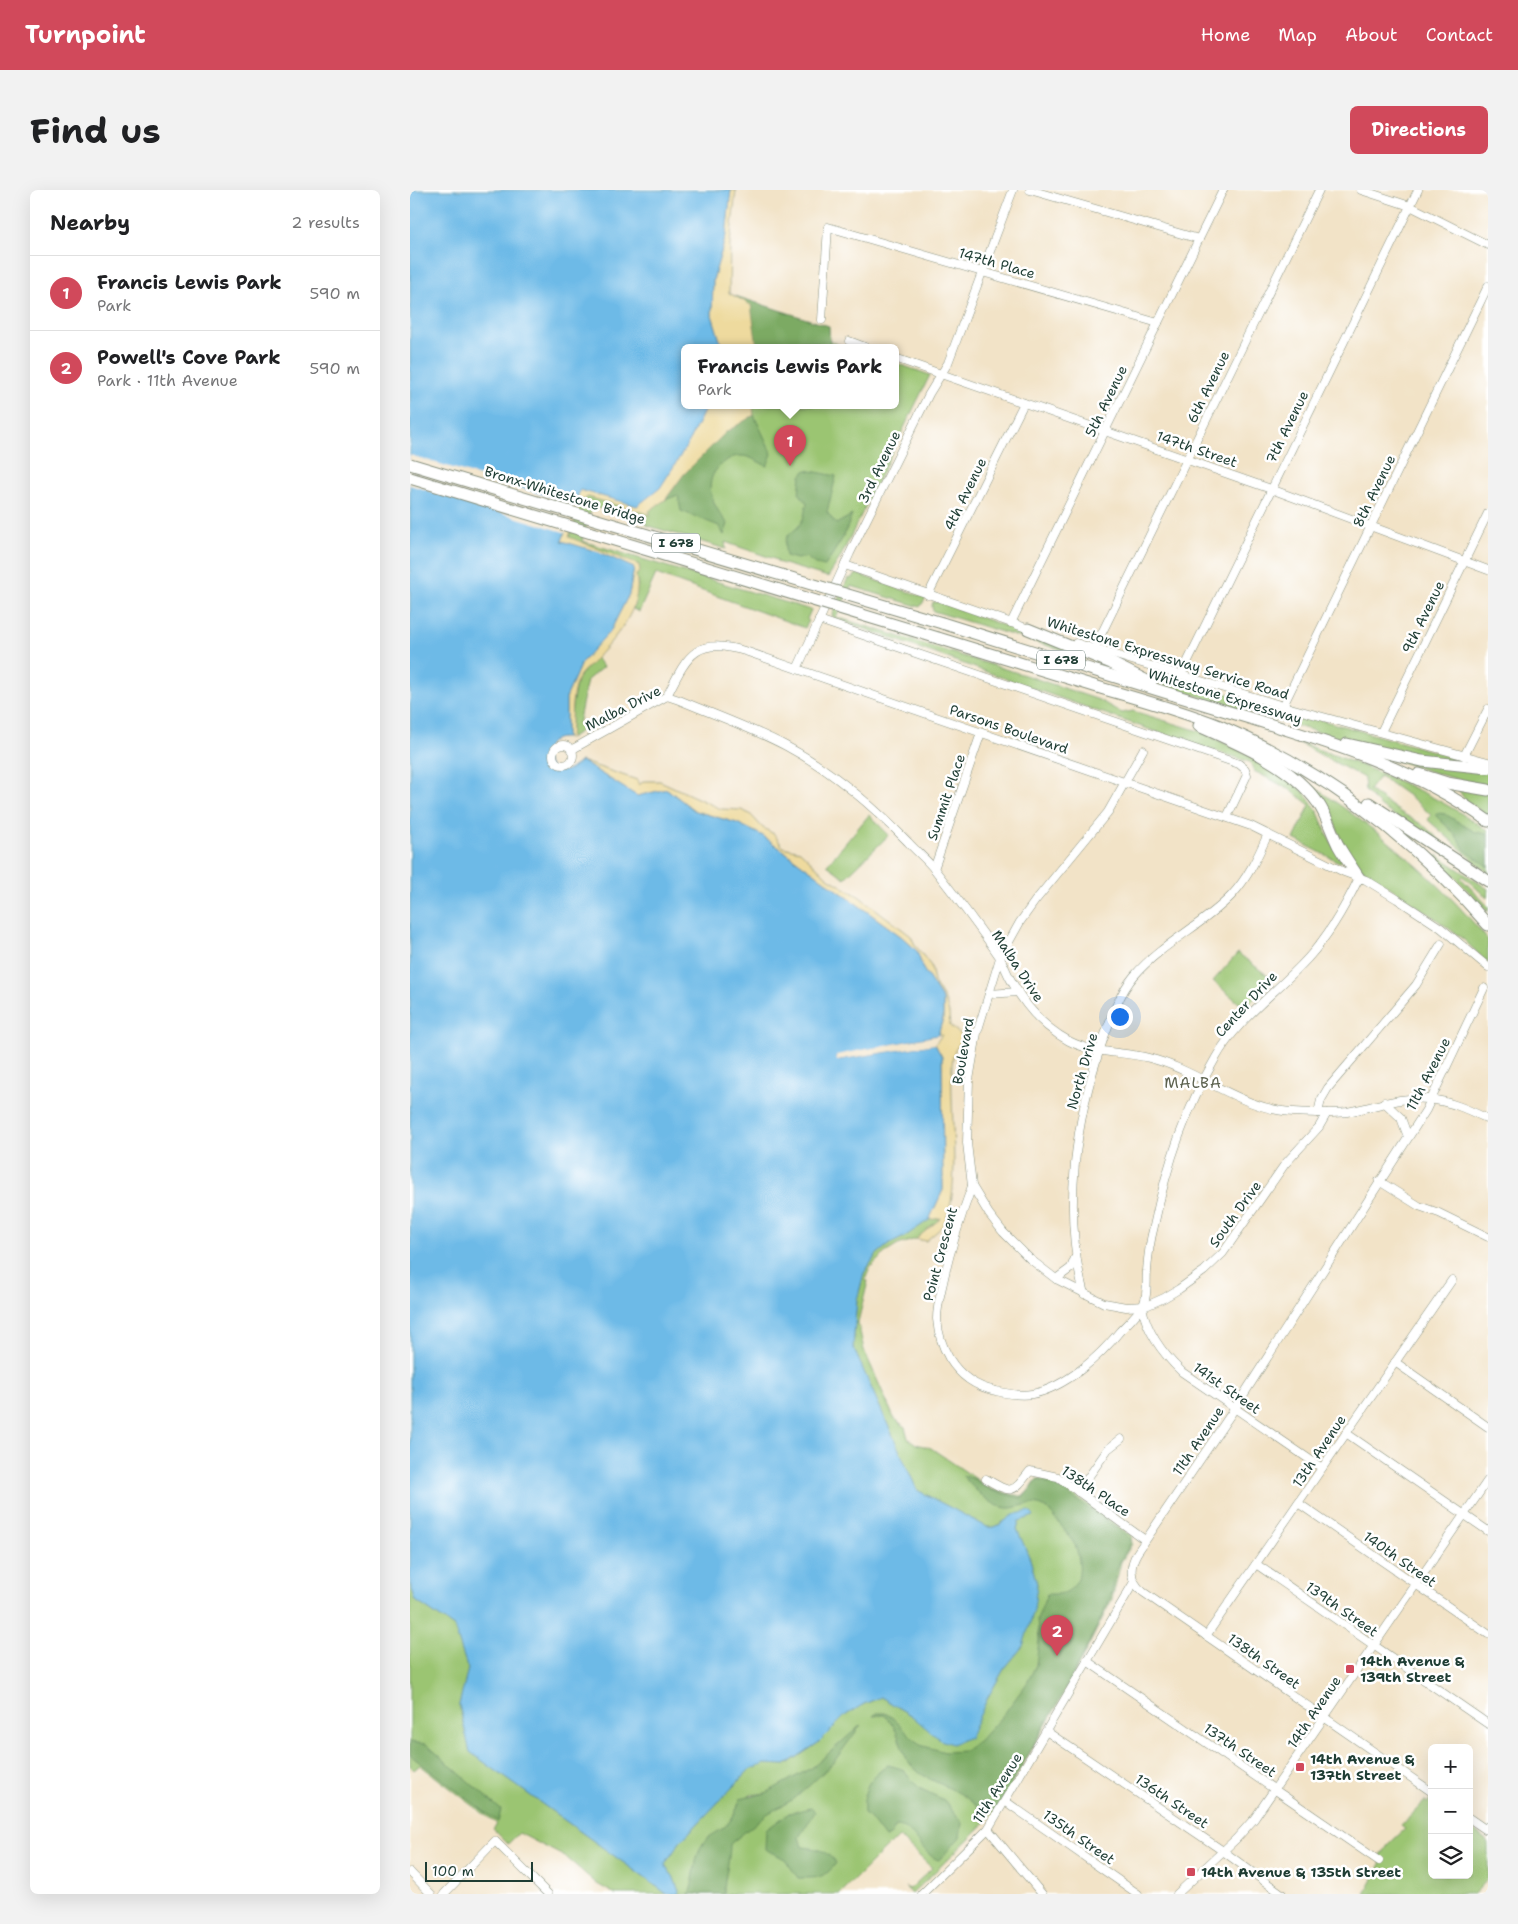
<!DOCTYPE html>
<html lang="en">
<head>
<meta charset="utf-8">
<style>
	body { margin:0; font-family:"Shantell Sans",sans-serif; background:#f2f2f2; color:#202124 }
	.controls { position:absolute; right:15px; bottom:15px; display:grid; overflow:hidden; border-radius:8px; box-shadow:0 5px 20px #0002 }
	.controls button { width:45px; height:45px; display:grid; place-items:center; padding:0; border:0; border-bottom:1px solid #e0e0e0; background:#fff; color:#202124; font:25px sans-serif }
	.scale { position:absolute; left:15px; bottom:12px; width:108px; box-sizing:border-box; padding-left:5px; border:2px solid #1f3d34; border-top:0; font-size:14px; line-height:18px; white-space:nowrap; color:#1f3d34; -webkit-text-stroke:4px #fff; paint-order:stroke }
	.you { position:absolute; left:709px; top:826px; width:18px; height:18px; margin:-12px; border:4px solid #fff; border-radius:50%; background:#1a73e8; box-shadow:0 0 0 8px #1a73e833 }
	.badge { display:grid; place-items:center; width:32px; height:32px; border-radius:50%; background:#d1495b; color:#fff; font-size:16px; font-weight:700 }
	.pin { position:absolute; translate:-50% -41px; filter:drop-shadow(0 1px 2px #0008) }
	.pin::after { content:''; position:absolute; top:26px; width:18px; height:15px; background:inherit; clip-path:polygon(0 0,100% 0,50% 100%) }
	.popup { position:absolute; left:271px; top:154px; width:218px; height:65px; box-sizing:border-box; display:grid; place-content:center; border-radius:8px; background:#fff; filter:drop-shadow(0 1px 4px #0005); font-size:16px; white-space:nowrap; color:#757577 }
	.popup b { font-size:19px; color:#202124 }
	.popup::after { content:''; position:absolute; left:50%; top:100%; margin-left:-10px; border:10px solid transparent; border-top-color:#fff }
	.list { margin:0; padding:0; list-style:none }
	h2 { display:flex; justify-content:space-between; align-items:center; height:65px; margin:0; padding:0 20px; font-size:21px }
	h2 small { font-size:16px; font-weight:400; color:#757577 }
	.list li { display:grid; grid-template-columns:32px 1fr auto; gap:15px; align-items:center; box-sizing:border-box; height:75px; padding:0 20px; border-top:1px solid #e0e0e0 }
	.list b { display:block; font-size:19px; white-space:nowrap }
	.list p { margin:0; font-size:16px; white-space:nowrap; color:#757577 }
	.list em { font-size:16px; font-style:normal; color:#757577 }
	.icon { flex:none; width:28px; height:28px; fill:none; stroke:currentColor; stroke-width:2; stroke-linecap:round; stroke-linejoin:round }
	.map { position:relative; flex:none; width:1078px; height:1704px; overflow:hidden; border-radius:8px }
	header { display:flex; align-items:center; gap:30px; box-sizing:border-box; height:70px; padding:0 25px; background:#d1495b; color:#fff }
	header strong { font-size:24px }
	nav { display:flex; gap:28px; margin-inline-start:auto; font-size:18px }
	.intro { display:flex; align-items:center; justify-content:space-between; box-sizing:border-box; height:120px; padding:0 30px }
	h1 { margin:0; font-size:35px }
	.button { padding:12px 22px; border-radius:8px; background:#d1495b; color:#fff; font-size:18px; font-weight:700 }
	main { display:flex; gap:30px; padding:0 30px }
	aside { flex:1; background:#fff; border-radius:8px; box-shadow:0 5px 20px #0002 }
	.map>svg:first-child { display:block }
	.green { fill:#9bc572; stroke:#5d8153; fill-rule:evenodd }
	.forest { fill:#7caa64; stroke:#4e744c }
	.sand { fill:#eeda9e; stroke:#868c69 }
	.water { fill:#6dbae7; stroke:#467c8e }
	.pier { fill:#f2e3c7 }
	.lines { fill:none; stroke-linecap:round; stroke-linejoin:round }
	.minor-casing { stroke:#88907e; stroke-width:9 }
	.highway-casing { stroke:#88907e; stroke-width:13 }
	.minor { stroke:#fff; stroke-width:8 }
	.highway { stroke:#fff; stroke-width:11 }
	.highway-bridge-casing { stroke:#88907e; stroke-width:13; stroke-linecap:butt }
	.highway-bridge { stroke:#fff; stroke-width:11 }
	.poi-dot { fill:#d1495b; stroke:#fff; stroke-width:2 }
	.labels { text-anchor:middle; stroke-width:5; stroke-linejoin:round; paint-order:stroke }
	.shield { fill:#fff; stroke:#627771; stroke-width:1 }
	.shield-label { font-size:12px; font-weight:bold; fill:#1f3d34 }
	.street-label { font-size:14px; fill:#1f3d34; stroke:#fff }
	.poi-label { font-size:14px; font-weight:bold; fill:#1f3d34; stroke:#fff; text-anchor:start }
	.neighbourhood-label { font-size:15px; letter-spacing:1px; fill:#5d624f; stroke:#fff }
</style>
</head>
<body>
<header>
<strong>Turnpoint</strong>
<nav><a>Home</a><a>Map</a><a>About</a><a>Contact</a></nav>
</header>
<div class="intro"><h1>Find us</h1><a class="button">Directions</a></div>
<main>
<aside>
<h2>Nearby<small>2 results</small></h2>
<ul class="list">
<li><span class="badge">1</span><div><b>Francis Lewis Park</b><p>Park</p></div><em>590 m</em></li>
<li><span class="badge">2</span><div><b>Powell's Cove Park</b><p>Park · 11th Avenue</p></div><em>590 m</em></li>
</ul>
</aside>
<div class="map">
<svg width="1078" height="1704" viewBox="0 0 1078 1704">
	<rect width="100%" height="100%" fill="#fff"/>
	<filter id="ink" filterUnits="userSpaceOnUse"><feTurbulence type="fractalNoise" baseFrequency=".02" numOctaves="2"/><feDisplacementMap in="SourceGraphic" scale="10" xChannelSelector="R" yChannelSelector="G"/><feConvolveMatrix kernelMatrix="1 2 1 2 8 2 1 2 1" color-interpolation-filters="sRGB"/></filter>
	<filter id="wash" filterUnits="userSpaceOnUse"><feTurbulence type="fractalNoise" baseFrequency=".0096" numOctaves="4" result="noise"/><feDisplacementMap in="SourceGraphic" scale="20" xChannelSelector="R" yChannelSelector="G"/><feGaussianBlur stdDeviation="1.12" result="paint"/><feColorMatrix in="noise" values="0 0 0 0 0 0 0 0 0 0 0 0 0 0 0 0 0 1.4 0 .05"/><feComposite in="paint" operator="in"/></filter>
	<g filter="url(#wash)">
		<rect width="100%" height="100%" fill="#f2e3c7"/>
		<g class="green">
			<path d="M357,141L408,148L436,157H353Z"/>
			<path d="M485,173L520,185L430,368L418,387L367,372V370L315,352L316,359L236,335V333L182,316L172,351L401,420L397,429L399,431L395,438L246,384L229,422L223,419L228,395L226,385L229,375L161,349L159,347L172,310L178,306L228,321L269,298L298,253L336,215H485Z"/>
			<path d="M447,384L516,408L510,417L441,396L426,427L621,487L689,510L712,523L723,521L789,541L853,572L878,590L894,602L907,620L917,644L932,671L929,672L884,649L900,615L879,599L844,581L840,572L755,545L424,428L422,425L438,388L440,389Z"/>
			<path d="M523,412H529L655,458L661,463L523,421L522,416Z"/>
			<path d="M186,468L193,477L177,490L168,535L175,538L160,548L162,516L167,489Z"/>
			<path d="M746,484L1026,562L1045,570C1019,572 978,560 952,554C884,536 817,516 751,494L740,489Z"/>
			<path d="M885,551C952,575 1019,599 1078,641V683L1018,630L1021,625L1003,609L970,586L959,600L990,622L1013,635L1065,681L970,616L955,601L954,588Z"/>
			<path d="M974,566L1078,582V595C1043,591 1008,577 974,566Z"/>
			<path d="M902,596C967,639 1029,689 1078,750V773L1053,749L1022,726L950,677L934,657L922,625Z"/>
			<path d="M1047,597L1078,602V626L1055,610Z"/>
			<path d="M459,625L479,645L435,688L417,675Z"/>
			<path d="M1027,665L1078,699L1077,708L1053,686L1051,688L1078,716V722L1027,668Z"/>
			<path d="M828,763L863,790L835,818L803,791Z"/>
			<path d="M532,1027L506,1049L488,1055L475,1063L460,1078L455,1090L458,1091L448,1132L454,1160L484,1228L495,1237L498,1248L506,1254L521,1258L581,1299L611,1306L616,1304L627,1289H634L647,1293L721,1345L722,1354L711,1372L702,1409L656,1501L589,1616L574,1634L502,1704L495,1697L500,1699L522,1678L489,1647L484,1652L483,1651L430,1704H270L263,1686L257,1679L255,1674L270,1652L339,1580L355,1574L376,1575L408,1553L436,1525L454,1514L471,1507L502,1526L559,1547L578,1507L594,1479L613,1456L627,1394L620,1369L607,1340L609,1331L623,1326C616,1327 606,1326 599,1329C590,1332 588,1339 577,1337L507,1300L443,1157L447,1110L454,1083L466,1065L478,1055L494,1047L519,1030ZM356,1603L316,1636L340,1605Z"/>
			<path d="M0,1394L6,1411L44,1437L58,1479L49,1515L60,1562L257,1704H205L187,1694L157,1668L109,1643L98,1654L83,1639L87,1634L10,1575L4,1580L0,1576Z"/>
			<path d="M1020,1610L1022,1611V1685H1059V1638L1075,1649L1078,1654V1689L1064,1704H955L970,1676L971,1666L978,1655L995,1639L991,1636L1015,1611L1017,1613Z"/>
		</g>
		<g class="forest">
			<path d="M319,104L419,136L420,157L402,152L390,151L374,157H347Z"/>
			<path d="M344,225L362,264L357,276C350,273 340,266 332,266C322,266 318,269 311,275C290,292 304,318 318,334L314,345L309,336L271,321L268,305L255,310L274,284L316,242Z"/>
			<path d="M396,280L426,286L417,322L426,334L442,325L434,346L415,376L405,374L396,367L387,369L376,366C371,339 385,347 393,329C395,324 395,318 397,313L389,303L391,286Z"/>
			<path d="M1027,623L1035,624L1065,642L1078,644V677L1055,660L1045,644L1026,626Z"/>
			<path d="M552,1285L564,1289L583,1301L611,1308C619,1303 621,1295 629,1290L645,1295L717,1345L721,1351C719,1359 713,1364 710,1371C704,1383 704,1399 699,1411C667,1482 626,1548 589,1616L578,1623L574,1622C566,1616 558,1608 549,1603C535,1595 517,1590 505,1579C488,1564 493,1541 474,1525L463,1526L467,1523H475L484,1529L510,1555L535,1562L555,1561L572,1548L594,1524L617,1493L626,1475L629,1450L627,1430L637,1404C651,1404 658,1405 666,1392C672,1384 669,1365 665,1355C662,1350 639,1318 634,1317C622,1311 613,1316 601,1318C583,1320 562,1297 552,1285Z"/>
			<path d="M451,1535L423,1573L401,1594L384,1609L357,1624L320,1654C320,1671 314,1687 314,1704H279C286,1688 283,1666 294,1652C298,1646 307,1643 313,1638C322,1631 327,1620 330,1609L356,1603L403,1577Z"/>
			<path d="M0,1552L16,1554L91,1620L88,1632L0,1565Z"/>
			<path d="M478,1575L492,1579L509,1598L534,1610L552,1633L550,1647L529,1670C512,1666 505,1636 486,1636L480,1646L475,1648L460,1628L454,1624C453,1598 457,1590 478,1575Z"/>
			<path d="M401,1618L405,1622L389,1647L392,1657C410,1659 414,1659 426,1673C415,1689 406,1688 388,1688L375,1669L355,1659L356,1640L379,1623Z"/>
		</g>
		<g class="sand">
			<path d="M321,0H326L320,53L319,103L341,115L347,157H312L302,125L303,90L316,45Z"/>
			<path d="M297,215H343L344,225L316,242L274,284L255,310L239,321L241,325L178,307L172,311L159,347L229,375L230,382L226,385C234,420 203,449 182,473C177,478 169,484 167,491C160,508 162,530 160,548H156V508L171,473L201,439L219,404L224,379L152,351L169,300L276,257Z"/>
			<path d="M171,571L227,590L229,595L234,591H250L311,619L331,620L340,624L353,638L364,644L373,657L390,661L418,688L450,707L501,746L505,755L521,776L524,792L535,810L539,823L540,836L553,846C551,853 545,858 543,866C537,908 554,1003 533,1035C529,1041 521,1046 516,1051L506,1049L531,1028L519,1030L533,1000L532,867L525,854L532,845H528L533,828V810L513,779L507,761L492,747L353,646L327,633L285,621L257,599L227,606Z"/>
		</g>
		<path class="water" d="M0,0H321L316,45L303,90L302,125L312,157H275V215H297L276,257L250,298L227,316L170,300L152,351L189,362L224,378L219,404L201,440L171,473L156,508V548C120,546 137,604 171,571L227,606L257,599L285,621L327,633L353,646L492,747L507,761L513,779L533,810V828L528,845L426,866L428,870L525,854L532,867L533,1000L519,1030L494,1047L478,1055L466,1065L454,1083L447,1110L443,1157L507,1300L577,1337C589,1340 595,1328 606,1324C610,1323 615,1322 619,1321L624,1326L609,1331L607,1339L620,1369L627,1394L624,1420L613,1456L594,1479L578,1507L560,1547L542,1554L530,1550L502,1526L471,1507L454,1514L436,1525L408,1553L375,1575L355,1574L339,1580L270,1652L255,1674L257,1679L263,1686L270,1704H257L60,1562L49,1515L58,1479L44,1437L6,1411L0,1394Z"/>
		<g class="pier">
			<path d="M0,265L167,315L157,343L0,295Z"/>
			<path d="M530,845L528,848L429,867L527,852L525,854L427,870L426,865Z"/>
		</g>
	</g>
	<g filter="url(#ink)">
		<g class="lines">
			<g class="minor-casing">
				<g id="minor">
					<path d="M620,0L789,49"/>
					<path d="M951,0L1000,16L1078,55"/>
					<path d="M412,130L418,37L748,133"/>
					<path d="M439,151L455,157"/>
					<path d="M485,168L861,299L1078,380"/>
					<path d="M435,375L622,440"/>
					<path d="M518,405L614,213"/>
					<path d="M409,430L829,574L835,579L837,585L817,627"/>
					<path d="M601,433L813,0"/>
					<path d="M666,453L873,516L1078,572"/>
					<path d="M684,459L909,0"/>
					<path d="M387,479L440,363L519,204L538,173L603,0"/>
					<path d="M771,485L1008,0"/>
					<path d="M257,506C279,462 286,447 338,462L841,636L934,682L956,690L987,709L1031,738L1078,777"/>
					<path d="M873,516L1078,96"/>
					<path d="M971,542L1078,323"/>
					<circle cx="153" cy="565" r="10"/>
					<path d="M161,560L257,506L269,510C305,525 342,538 376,556C423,581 462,615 498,652C507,662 517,670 525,680C547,708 569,737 589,766C594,774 597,784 602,792C615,816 635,838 659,851C684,864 712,861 739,868C789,880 831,920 884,922C901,923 920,924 937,922C965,917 990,906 1018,909C1040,911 1059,920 1078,929"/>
					<path d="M733,560L698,622L625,711L610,732L590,768L567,843L559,890L557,953L562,996L579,1024L593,1042L620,1069L646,1089L694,1113L716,1117L736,1116L754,1108L769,1099L794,1081L813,1063L875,974L909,937L917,923"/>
					<path d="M1054,566L1078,519"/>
					<path d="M524,679L571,543"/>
					<path d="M579,804L608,802"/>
					<path d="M974,912L991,928L998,947"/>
					<path d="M908,923L911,910L918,898L1006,795L1031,754"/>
					<path d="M969,991L1009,1016L1029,1023L1078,1047"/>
					<path d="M562,996C551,1026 541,1057 534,1088C531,1102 527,1115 527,1129C528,1142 532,1156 539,1168C550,1186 566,1197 586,1201C598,1204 610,1206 622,1204C655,1198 690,1166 710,1141C718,1133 729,1123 734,1113C738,1103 736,1092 737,1081C738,1066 740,1051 744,1036C756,978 775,920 805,869C827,829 867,802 898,768C920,744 935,717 949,688"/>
					<path d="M646,1089L661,1078L665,1068"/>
					<path d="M674,1104C652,1021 665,930 693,850C701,828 709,804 724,786C752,753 792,736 821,706C838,688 848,666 858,644"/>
					<path d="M732,1117C737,1143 753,1164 772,1182L912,1278"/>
					<path d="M985,1172L1078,1237"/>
					<path d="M936,1243L1078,1341"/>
					<path d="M576,1289C602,1304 602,1304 620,1281L648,1287L735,1350"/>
					<path d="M668,1302L698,1259L711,1249"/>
					<path d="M888,1313L1078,1444"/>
					<path d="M846,1374L1078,1534"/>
					<path d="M796,1446L1042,1090"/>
					<path d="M677,1471L969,1671"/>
					<path d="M636,1541L813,1661L872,1704"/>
					<path d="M1022,1602L733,1402C719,1391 719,1377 727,1363L825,1218L1016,920L1074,798"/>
					<path d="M595,1611L728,1704"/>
					<path d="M1059,1628L1075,1639L1078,1636"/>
					<path d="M578,1639L632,1704"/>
					<path d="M0,1682L21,1704"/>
					<path d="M34,1704L85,1651L138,1704"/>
					<path d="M512,1704L578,1639L724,1392"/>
					<path d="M767,1704L826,1649L844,1629L1078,1290"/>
				</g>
			</g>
			<g class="highway-casing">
				<g id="highway">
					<path d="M532,433C622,461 713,490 803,517C897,546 997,572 1078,631"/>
					<path d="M618,439L701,473L741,493"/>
					<path d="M528,448C583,465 639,482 694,499C733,510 772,521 810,536C914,581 1004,649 1078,735"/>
					<path d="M789,536C831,555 881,575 908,613C917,626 921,641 928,655C934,666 942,677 949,688"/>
					<path d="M937,554L1012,571L1078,578"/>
					<path d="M1009,584L1037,593L1078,600"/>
					<path d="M959,613L1078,691"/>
				</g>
			</g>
			<use href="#minor" class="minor"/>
			<use href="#highway" class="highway"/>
			<g class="highway-bridge-casing">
				<g id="highway-bridge">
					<path d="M0,274L532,433"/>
					<path d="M0,288L528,448"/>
				</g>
			</g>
			<use href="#highway-bridge" class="highway-bridge"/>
		</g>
	</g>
	<g class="poi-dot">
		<rect x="935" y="1474" width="10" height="10" rx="2.5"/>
		<rect x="885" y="1572" width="10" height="10" rx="2.5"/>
		<rect x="776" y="1677" width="10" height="10" rx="2.5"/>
	</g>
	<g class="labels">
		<g class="shield">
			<rect x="242" y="343.5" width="48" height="19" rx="4"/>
			<rect x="627" y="460.5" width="48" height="19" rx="4"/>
		</g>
		<g class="shield-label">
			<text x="266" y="357">I 678</text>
			<text x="651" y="474">I 678</text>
		</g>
		<g class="street-label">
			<text transform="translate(587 73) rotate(16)" y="5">147th Place</text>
			<text transform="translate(798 197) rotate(-64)" y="5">6th Avenue</text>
			<text transform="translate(696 211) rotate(-64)" y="5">5th Avenue</text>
			<text transform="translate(877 237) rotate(-64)" y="5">7th Avenue</text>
			<text transform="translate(787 259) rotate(19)" y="5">147th Street</text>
			<text transform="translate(469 277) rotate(-64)" y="5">3rd Avenue</text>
			<text transform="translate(964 301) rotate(-64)" y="5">8th Avenue</text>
			<text transform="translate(555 304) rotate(-64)" y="5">4th Avenue</text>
			<text transform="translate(155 305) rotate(17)" y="5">Bronx-Whitestone Bridge</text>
			<text transform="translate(1013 427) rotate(-64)" y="5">9th Avenue</text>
			<text transform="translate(758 468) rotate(17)" y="5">Whitestone Expressway Service Road</text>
			<text transform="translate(815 506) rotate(17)" y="5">Whitestone Expressway</text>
			<text transform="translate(213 518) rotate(-27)" y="5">Malba Drive</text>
			<text transform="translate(599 539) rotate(19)" y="5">Parsons Boulevard</text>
			<text transform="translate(536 607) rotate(-71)" y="5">Summit Place</text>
			<text transform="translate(608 776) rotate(57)" y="5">Malba Drive</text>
			<text transform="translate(836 814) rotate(-47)" y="5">Center Drive</text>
			<text transform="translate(553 861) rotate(-80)" y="5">Boulevard</text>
			<text transform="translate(672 881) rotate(-74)" y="5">North Drive</text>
			<text transform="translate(1018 884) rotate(-63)" y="5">11th Avenue</text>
			<text transform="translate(825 1024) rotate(-54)" y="5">South Drive</text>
			<text transform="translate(530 1064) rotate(-75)" y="5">Point Crescent</text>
			<text transform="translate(817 1198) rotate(35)" y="5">141st Street</text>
			<text transform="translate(788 1251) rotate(-56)" y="5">11th Avenue</text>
			<text transform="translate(909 1261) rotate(-56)" y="5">13th Avenue</text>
			<text transform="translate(686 1301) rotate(34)" y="5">138th Place</text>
			<text transform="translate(990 1369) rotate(35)" y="5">140th Street</text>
			<text transform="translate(932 1419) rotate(35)" y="5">139th Street</text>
			<text transform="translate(854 1471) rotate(35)" y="5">138th Street</text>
			<text transform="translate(904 1522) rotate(-56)" y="5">14th Avenue</text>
			<text transform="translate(830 1560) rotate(34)" y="5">137th Street</text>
			<text transform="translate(587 1598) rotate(-58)" y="5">11th Avenue</text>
			<text transform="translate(762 1611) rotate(34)" y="5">136th Street</text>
			<text transform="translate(669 1647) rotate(35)" y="5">135th Street</text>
		</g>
		<g class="poi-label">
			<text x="950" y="1476">14th Avenue &amp;<tspan x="950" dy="16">139th Street</tspan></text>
			<text x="900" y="1574">14th Avenue &amp;<tspan x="900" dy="16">137th Street</tspan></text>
			<text x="791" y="1687">14th Avenue &amp; 135th Street</text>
		</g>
		<g class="neighbourhood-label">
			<text x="783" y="898">MALBA</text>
		</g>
	</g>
</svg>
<div class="controls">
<button>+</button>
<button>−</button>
<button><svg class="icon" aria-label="layers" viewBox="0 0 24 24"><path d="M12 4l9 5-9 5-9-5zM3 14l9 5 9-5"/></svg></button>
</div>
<div class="scale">100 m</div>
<div class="you"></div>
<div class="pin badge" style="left:380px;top:276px">1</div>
<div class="popup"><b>Francis Lewis Park</b>Park</div>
<div class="pin badge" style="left:647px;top:1466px">2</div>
</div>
</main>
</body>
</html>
